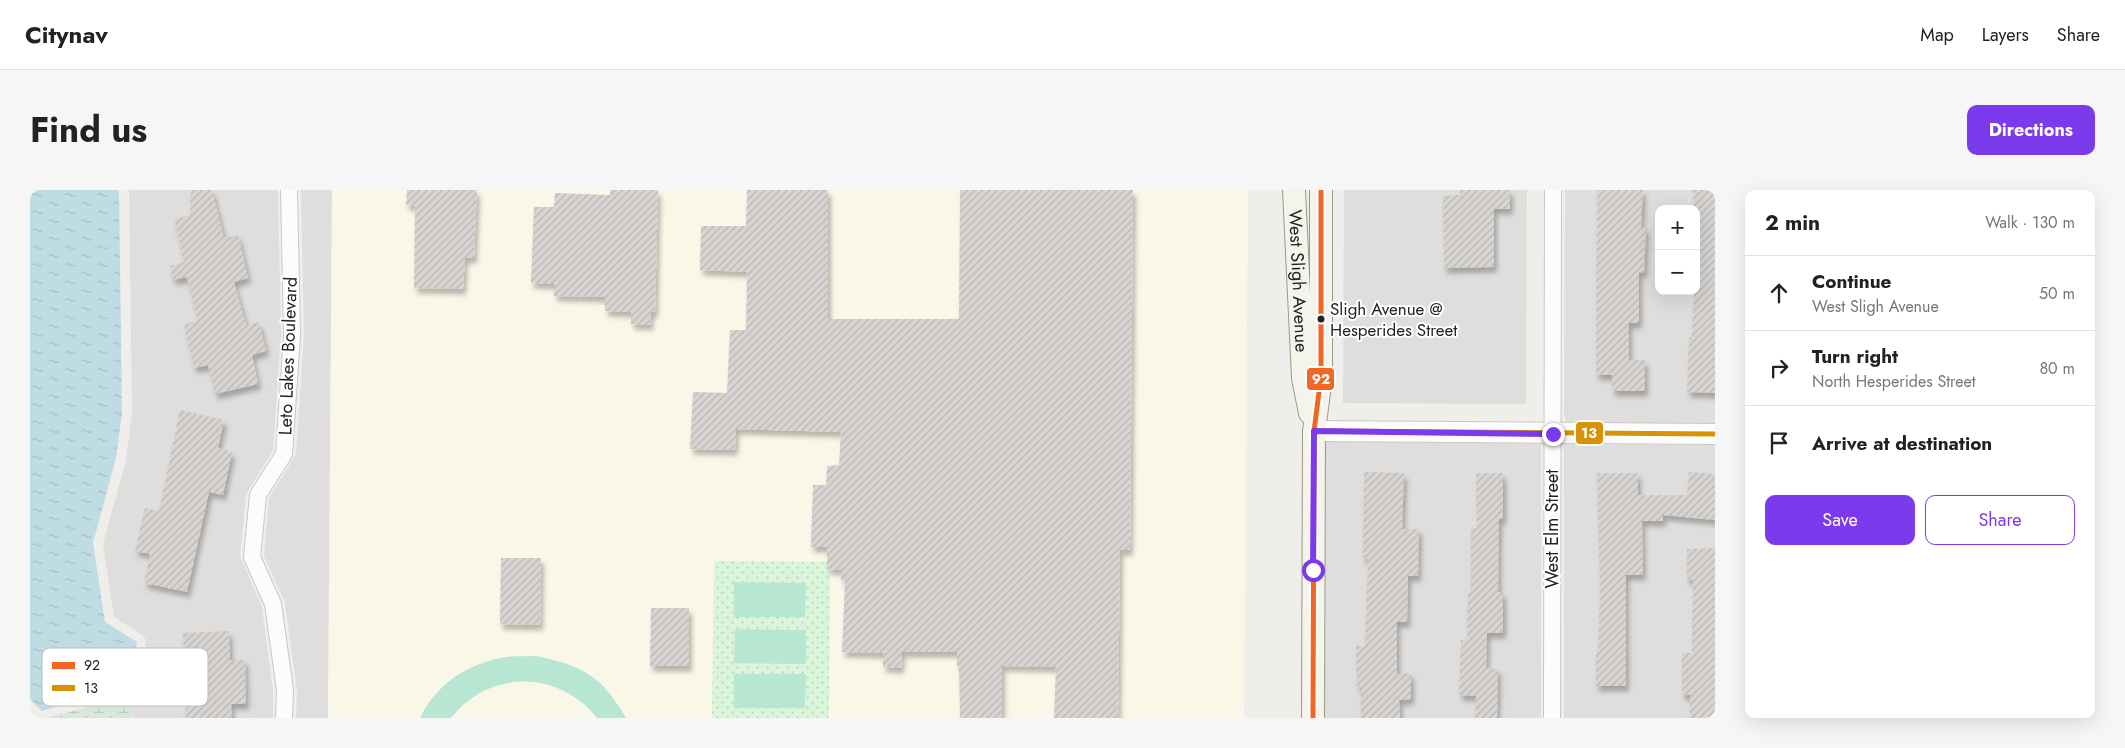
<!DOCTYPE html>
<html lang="en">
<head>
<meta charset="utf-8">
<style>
	body { margin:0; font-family:Jost,sans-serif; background:#f6f6f6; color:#222 }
	.controls { position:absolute; right:15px; top:15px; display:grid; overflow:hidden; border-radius:10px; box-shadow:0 5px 20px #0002 }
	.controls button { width:45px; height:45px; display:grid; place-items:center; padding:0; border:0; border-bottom:1px solid #e0e0e0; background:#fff; color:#222; font:25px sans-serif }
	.stop { position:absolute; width:15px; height:15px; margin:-11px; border:4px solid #7c3aed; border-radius:50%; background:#fff }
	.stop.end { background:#7c3aed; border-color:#fff; box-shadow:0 1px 5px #0008 }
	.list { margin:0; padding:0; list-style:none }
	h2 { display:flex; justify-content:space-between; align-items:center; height:65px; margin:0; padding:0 20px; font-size:21px }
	h2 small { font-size:16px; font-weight:400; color:#767676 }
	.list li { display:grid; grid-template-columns:32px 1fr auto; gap:15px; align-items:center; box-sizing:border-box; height:75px; padding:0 20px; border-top:1px solid #e0e0e0 }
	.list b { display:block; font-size:19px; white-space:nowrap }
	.list p { margin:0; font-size:16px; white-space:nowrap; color:#767676 }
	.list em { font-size:16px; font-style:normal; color:#767676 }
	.actions { display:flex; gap:10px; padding:15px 20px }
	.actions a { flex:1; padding:11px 0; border:1px solid #7c3aed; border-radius:10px; text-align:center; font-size:18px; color:#7c3aed }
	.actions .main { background:#7c3aed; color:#fff }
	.icon { flex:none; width:28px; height:28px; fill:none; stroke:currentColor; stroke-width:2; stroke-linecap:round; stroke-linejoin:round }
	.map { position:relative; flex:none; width:1685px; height:528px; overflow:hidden; border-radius:10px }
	header { display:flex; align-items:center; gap:30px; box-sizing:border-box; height:70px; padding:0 25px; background:#fff; border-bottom:1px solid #e0e0e0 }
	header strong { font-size:24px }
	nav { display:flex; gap:28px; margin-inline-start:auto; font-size:18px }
	.intro { display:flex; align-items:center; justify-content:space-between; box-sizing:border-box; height:120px; padding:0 30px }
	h1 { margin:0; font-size:35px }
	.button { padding:12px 22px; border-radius:10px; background:#7c3aed; color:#fff; font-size:18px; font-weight:700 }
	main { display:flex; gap:30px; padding:0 30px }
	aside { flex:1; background:#fff; border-radius:10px; box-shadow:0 5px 20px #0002 }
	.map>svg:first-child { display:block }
	.residential { fill:#dfdedc; fill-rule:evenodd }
	.education { fill:#f8f7e8 }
	.religious { fill:#dededc }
	.wetland { fill:url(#wetland-marsh) }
	.park { fill:url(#park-dots) }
	.pitch { fill:#b7e6d2 }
	.water { fill:url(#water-ripples) }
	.building { fill:url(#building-hatch); filter:url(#shadow) }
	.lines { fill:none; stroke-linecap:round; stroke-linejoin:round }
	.minor-casing { stroke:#c9c8c7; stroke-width:18 }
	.tertiary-casing { stroke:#c9c8c7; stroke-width:22 }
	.secondary-casing { stroke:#999a82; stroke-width:24 }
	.minor { stroke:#fdfcfc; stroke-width:16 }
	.tertiary { stroke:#fdfcfc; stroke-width:20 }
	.secondary { stroke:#f4f4ed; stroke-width:22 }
	.bus-1-casing { stroke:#fff; stroke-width:9 }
	.bus-2-casing { stroke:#fff; stroke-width:9 }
	.bus-1 { stroke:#f26522; stroke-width:5 }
	.bus-2 { stroke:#d79205; stroke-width:5 }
	.route { stroke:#7c3aed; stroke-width:6 }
	.bus-dot { fill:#222; stroke:#fff; stroke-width:2 }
	.labels { text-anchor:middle; stroke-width:4; stroke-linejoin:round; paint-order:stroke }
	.bus-label { font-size:17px; fill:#222; stroke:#fff; text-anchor:start }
	.street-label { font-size:18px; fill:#222; stroke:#fff }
	.key { fill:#fff; stroke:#bdbdbd; stroke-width:1 }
	.key-label { font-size:14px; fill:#222 }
	.line-badge { stroke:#fff; stroke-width:2 }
	.badge-label { font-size:14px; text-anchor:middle; font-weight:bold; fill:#fff }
</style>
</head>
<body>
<header>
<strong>Citynav</strong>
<nav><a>Map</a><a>Layers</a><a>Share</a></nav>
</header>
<div class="intro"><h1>Find us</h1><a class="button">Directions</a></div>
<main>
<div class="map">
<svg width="1685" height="528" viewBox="0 0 1685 528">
	<defs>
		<pattern id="wetland-marsh" width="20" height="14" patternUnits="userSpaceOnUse" patternTransform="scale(1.25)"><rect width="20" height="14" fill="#d9e6de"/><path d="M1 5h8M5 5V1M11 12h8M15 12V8" fill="none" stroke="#bac5be"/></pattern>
		<pattern id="park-dots" width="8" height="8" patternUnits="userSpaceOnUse" patternTransform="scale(1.25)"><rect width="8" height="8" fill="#daf5da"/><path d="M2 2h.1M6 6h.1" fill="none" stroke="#bbd2bb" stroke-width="1.8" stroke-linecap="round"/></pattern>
		<pattern id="water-ripples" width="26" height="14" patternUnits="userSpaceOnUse" patternTransform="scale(1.25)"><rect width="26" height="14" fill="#bfdbe3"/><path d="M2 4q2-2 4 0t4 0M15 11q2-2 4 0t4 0" fill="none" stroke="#a4bcc2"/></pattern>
		<pattern id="building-hatch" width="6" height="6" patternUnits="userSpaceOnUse" patternTransform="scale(1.25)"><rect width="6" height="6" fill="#d7d4d2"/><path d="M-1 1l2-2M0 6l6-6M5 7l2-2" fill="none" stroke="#b8b6b4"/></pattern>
		<filter id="shadow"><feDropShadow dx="3" dy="5.5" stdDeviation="2.5" flood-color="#0004"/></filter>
	</defs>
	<rect width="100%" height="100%" fill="#f0eeeb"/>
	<g class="residential">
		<path d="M99,0H248L251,145L243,261L216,304L210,366L232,417L243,501V528H106L99,513L102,495L112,487L116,450L112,445L84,427L73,354L96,270L102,223Z"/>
		<path d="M271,0H302L298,528H266L267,500L255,413L234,366L239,308L266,264L274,146Z"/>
		<path d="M1535,0H1685V234L1537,233L1534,225ZM1629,19H1666V101H1629Z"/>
		<path d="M1295,251L1511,254V528H1295Z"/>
		<path d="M1534,254L1685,255V528H1534Z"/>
	</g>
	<path class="education" d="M302,0H1218L1214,528H298Z"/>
	<path class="religious" d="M1314,0H1497L1496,214L1313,213Z"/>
	<path class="wetland" d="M102,495L99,513L106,528H16L65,515Z"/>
	<path class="park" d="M684,371L800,372L799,528H682Z"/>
	<g class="pitch">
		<path d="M704,392L776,393L775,427H704Z"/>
		<path d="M705,439L776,440V474L704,473Z"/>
		<path d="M506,466C553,476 571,485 596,528H567C529,480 459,479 421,528H390C407,494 434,476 471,468C482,465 494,467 506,466Z"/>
		<path d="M704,484H776L775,518H704Z"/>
	</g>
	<path class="water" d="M0,0H89L92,223L86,268L63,353L75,432L107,452L103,484L62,507L12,521L0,509Z"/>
	<g class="building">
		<path d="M161,0H182L194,48L208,45L218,88L204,92L216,135L229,132L236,161L222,165L228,194L185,204L178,175L164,178L154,134L168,131L157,87L143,90L140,76L154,72L144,29L160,25Z"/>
		<path d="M377,0H447L444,68H435L433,99L384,98L385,16L376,15Z"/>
		<path d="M580,0H628L625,122H621L620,135L601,134V122L575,121V107L524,106V94L501,93L504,17H524L525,3L580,5Z"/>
		<path d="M717,0H798V129H929L930,0H1103L1100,360H1090L1088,528H1024L1026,477L972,476V528H930L929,476H927V462H872L871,478L853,477V463L812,462L815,391L811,390V380L797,379V357H781L783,295H796L797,276L809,275L811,242L706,239L705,260L660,259L663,202L697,203L700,140H716L717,82L670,80L671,36H716Z"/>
		<path d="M1430,0H1480V19H1464V77L1414,78L1413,6L1430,5Z"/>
		<path d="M1567,0H1613L1611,37H1616L1614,83L1609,82V133H1599V170H1615V201H1582V185H1566Z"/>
		<path d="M1663,0H1685V203L1657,202L1659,147H1662L1664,101H1666V19H1664Z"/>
		<path d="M150,220L194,230L188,258L202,262L193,305L179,302L157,402L114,393L120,364L105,361L115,318L129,321Z"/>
		<path d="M1334,282L1374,283L1372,339H1389L1388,386H1378L1377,432H1367V483H1381V509L1369,510L1370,528H1331V497H1327L1326,456H1335L1338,369L1333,368Z"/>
		<path d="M1659,282L1685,284V330L1633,325V331H1612L1613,385H1596V496H1566V461H1568L1570,401L1567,283H1608V305H1657Z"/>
		<path d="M1446,283H1473V329H1469L1468,402H1473V443H1457L1456,478L1468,479L1467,528H1445L1446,506L1429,505L1431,450H1437L1438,402H1441V338H1447Z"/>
		<path d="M1685,358V528H1660V505H1652V463H1662L1663,390H1657V359Z"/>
		<path d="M471,368H511L510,435L470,434Z"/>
		<path d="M621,418H659V476H620Z"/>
		<path d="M199,441L200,470H215L216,514H201L202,528H156L153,443Z"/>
	</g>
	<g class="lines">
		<g class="minor-casing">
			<g id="minor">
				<path d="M254,528L255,500L243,414L222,367L228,305L254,264L262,145L259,0"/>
				<path d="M1522,528L1523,0"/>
			</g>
		</g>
		<g class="tertiary-casing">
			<path id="tertiary" d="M1284,241L1685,244"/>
		</g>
		<g class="secondary-casing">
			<g id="secondary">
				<path id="s1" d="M1264,0L1273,188L1280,223"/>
				<path d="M1283,528L1284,241L1291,187V0"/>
			</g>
		</g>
		<use href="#minor" class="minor"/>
		<use href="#tertiary" class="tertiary"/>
		<use href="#secondary" class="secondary"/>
		<g class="bus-1-casing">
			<path id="bus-1" d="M1283,528L1284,241L1291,187V0"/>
		</g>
		<g class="bus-2-casing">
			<path id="bus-2" d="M1284,241L1685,244"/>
		</g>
		<use href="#bus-1" class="bus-1"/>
		<use href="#bus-2" class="bus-2"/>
	</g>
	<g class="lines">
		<path class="route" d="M1283,380L1284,241L1523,244"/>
	</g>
	<circle class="bus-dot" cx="1291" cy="129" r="4.5"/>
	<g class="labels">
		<g class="bus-label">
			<text x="1300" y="125">Sligh Avenue @<tspan x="1300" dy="21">Hesperides Street</tspan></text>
		</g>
		<g class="street-label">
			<text dy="6" stroke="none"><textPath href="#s1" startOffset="91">West Sligh Avenue</textPath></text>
			<text transform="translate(258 166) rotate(-88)" y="6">Leto Lakes Boulevard</text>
			<text transform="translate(1522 339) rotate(-90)" y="6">West Elm Street</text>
		</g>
	</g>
	<rect x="12" y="458" width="166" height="58" rx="8" class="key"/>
	<rect x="22" y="472" width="23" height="7" fill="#f26522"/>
	<rect x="22" y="495" width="23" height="6" fill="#d79205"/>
	<g class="key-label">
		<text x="54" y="480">92</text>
		<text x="54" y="503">13</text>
	</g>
	<g class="line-badge">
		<rect x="1276" y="177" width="29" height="24" rx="5" fill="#f26522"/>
		<rect x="1545" y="231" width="29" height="24" rx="5" fill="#d79205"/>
	</g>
	<g class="badge-label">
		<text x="1291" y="194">92</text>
		<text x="1559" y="248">13</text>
	</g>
</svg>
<div class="controls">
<button>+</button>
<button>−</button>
</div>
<div class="stop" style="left:1283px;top:380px"></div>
<div class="stop end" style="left:1523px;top:244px"></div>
</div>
<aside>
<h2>2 min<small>Walk · 130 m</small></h2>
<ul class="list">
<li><svg class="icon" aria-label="ahead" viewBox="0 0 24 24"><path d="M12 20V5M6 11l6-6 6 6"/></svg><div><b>Continue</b><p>West Sligh Avenue</p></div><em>50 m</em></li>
<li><svg class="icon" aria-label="right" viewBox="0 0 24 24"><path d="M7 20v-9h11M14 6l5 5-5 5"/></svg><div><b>Turn right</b><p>North Hesperides Street</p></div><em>80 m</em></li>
<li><svg class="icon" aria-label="arrive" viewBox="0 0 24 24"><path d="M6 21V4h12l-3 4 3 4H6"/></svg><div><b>Arrive at destination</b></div></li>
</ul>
<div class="actions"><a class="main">Save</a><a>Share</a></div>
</aside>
</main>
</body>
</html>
